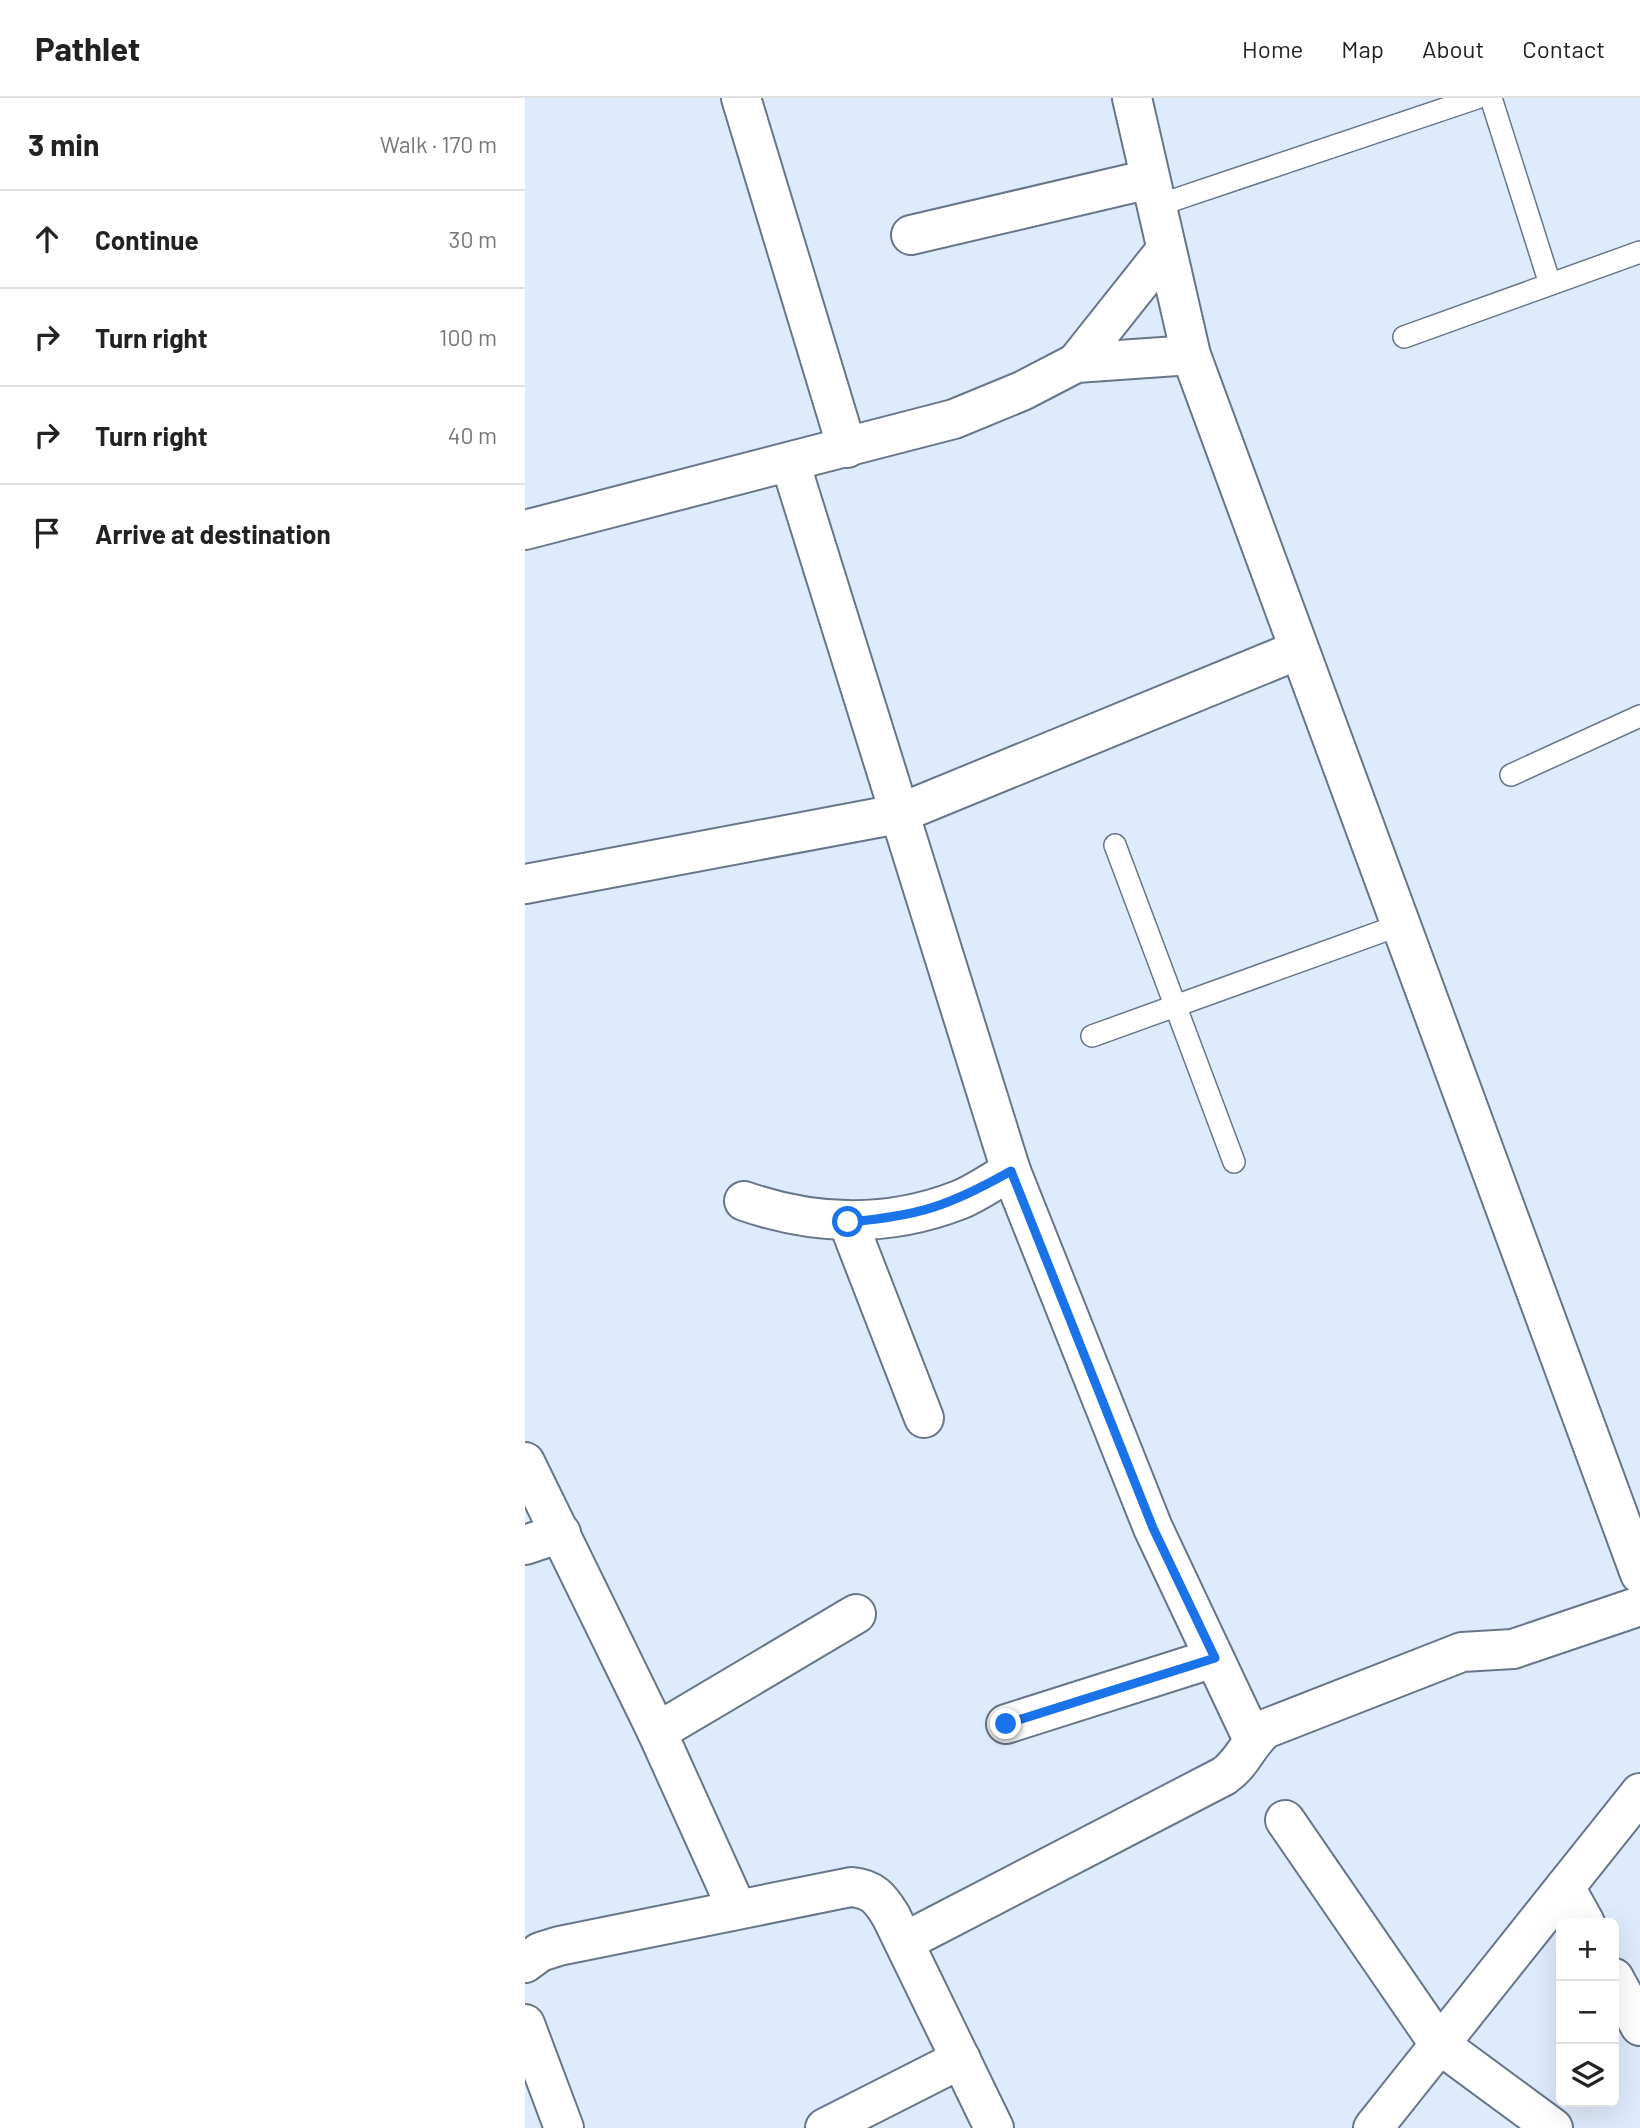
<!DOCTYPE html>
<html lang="en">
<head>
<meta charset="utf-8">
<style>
	body { margin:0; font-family:Barlow,sans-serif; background:#f6f6f6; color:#222 }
	.controls { position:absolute; right:21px; bottom:21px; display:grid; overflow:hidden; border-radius:10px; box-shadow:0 7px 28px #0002 }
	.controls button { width:63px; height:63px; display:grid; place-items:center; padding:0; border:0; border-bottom:2px solid #e0e0e0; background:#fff; color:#222; font:35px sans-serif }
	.stop { position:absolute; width:21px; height:21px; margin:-16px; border:5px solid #1a73e8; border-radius:50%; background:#fff }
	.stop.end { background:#1a73e8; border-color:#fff; box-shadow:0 2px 7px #0008 }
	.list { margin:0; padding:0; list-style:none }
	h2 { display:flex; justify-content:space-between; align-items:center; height:91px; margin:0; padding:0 28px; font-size:30px }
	h2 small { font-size:23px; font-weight:400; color:#767676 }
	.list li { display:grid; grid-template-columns:46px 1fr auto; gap:21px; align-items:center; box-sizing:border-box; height:98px; padding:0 28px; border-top:2px solid #e0e0e0 }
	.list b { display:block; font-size:26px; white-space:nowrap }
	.list em { font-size:23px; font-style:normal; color:#767676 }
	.icon { flex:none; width:38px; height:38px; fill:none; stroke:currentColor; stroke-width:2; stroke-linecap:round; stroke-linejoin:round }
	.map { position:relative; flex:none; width:1115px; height:2030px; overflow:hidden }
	header { display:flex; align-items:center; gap:42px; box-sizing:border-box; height:98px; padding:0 35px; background:#fff; border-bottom:2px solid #e0e0e0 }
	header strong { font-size:33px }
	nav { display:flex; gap:38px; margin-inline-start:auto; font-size:24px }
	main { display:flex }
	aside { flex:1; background:#fff }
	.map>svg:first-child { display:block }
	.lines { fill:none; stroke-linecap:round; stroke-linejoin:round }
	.service-casing { stroke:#677689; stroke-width:24 }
	.minor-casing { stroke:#677689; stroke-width:42 }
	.tertiary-casing { stroke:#677689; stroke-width:42 }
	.service { stroke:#fff; stroke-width:21 }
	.minor { stroke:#fff; stroke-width:38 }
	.tertiary { stroke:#fff; stroke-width:38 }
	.route { stroke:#1a73e8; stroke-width:9 }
</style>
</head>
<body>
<header>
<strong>Pathlet</strong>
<nav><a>Home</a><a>Map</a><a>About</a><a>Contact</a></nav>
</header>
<main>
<aside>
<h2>3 min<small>Walk · 170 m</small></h2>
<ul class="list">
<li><svg class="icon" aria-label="ahead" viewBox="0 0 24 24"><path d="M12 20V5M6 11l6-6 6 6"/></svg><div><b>Continue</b></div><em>30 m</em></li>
<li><svg class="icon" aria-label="right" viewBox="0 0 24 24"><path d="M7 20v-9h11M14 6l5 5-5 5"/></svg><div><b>Turn right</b></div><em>100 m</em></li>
<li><svg class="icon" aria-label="right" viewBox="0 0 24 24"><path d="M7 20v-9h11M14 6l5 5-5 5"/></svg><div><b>Turn right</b></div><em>40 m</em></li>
<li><svg class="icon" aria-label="arrive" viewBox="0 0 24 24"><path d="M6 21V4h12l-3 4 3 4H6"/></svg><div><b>Arrive at destination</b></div></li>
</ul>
</aside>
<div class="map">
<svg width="1115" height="2030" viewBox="0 0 1115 2030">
	<rect width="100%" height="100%" fill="#deebfc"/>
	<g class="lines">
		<g class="service-casing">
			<g id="service">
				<path d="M966,0L1025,186"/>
				<path d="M631,108L952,0"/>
				<path d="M879,239L1115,154"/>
				<path d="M986,677L1115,618"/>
				<path d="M590,747L709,1064"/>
				<path d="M567,938L875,827"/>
			</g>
		</g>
		<g class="minor-casing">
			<g id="minor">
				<path d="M216,0L322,350"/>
				<path d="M607,0L666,257L1115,1476"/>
				<path d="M386,137L625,81"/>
				<path d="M551,265L640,153"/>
				<path d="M265,364L486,1073L628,1430L728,1642"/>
				<path d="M0,432L429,321L497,293L551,265L666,257"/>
				<path d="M0,786L373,716L773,552"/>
				<path d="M219,1103C291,1128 362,1130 434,1102C452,1095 469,1082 486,1073"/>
				<path d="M323,1124L399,1320"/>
				<path d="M0,1364L132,1634L212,1811"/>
				<path d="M0,1447L36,1435"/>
				<path d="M481,1626L689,1560"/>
				<path d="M132,1634L331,1516"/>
				<path d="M760,1722L914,1946L1028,2030"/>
				<path d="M1040,1789L1060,1825"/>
				<path d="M379,1844L699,1678C718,1665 723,1645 740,1631L937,1554L988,1551L1115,1508"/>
				<path d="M0,1865L15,1854L34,1848L326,1789C348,1791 355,1800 366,1818L469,2030"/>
				<path d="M1089,1880L1115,1928"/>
				<path d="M0,1926L39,2030"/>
				<path d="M300,2030L436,1961"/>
			</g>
		</g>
		<g class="tertiary-casing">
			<path id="tertiary" d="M848,2030L1115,1695"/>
		</g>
		<use href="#service" class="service"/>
		<use href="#minor" class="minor"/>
		<use href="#tertiary" class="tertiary"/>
	</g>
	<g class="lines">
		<path class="route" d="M323,1124C394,1118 424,1108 486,1073L628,1430L690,1560L481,1626"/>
	</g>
</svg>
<div class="controls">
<button>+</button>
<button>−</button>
<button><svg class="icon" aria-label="layers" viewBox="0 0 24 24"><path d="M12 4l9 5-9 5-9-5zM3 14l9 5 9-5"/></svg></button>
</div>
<div class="stop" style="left:323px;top:1124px"></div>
<div class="stop end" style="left:481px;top:1626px"></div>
</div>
</main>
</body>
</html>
